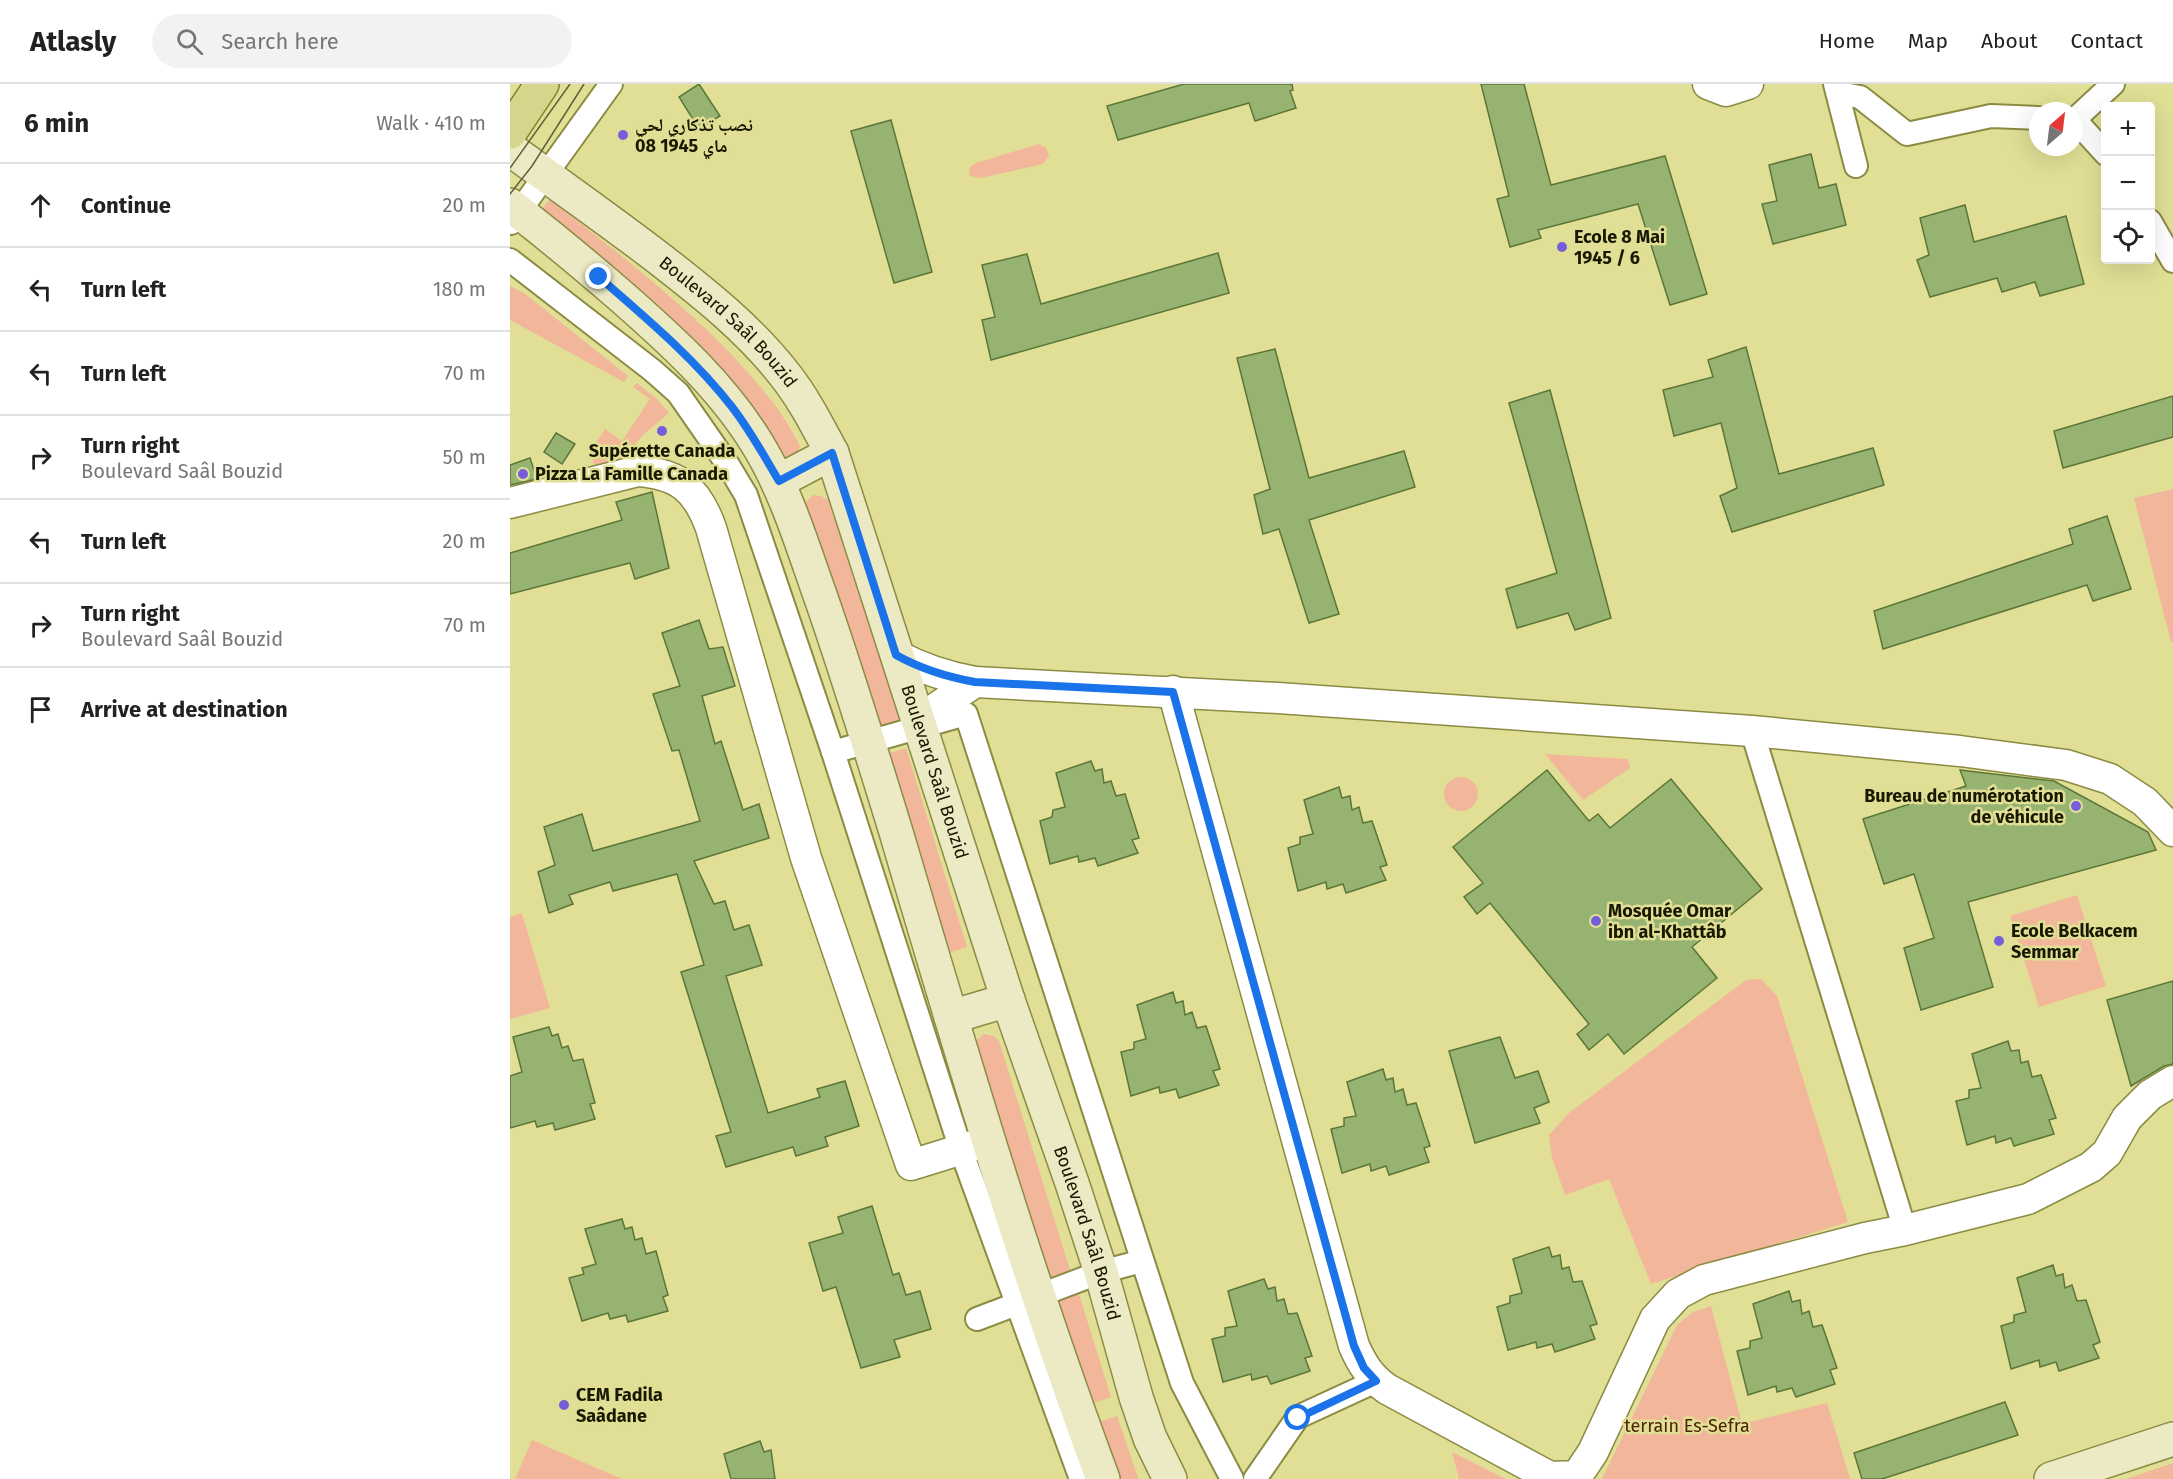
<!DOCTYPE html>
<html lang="en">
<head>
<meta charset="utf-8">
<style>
	body { margin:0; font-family:"Fira Sans","Noto Naskh Arabic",sans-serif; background:#f2f2f2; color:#222 }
	.controls { position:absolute; right:18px; top:18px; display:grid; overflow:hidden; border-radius:6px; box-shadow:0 6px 24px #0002 }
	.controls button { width:54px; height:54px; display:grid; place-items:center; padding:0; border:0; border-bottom:2px solid #e0e0e0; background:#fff; color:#222; font:30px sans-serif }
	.compass { position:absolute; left:1519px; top:18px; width:54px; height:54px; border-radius:50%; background:#fff; box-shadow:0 6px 24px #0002; rotate:28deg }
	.stop { position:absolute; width:18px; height:18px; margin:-14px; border:4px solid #1a73e8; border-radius:50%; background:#fff }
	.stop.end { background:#1a73e8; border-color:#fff; box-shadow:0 2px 6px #0008 }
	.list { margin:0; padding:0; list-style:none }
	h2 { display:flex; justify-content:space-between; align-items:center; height:78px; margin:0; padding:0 24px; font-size:26px }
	h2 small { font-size:20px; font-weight:400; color:#767676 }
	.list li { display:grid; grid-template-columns:39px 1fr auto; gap:18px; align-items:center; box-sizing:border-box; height:84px; padding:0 24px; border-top:2px solid #e0e0e0 }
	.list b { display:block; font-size:22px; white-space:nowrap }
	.list p { margin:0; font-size:20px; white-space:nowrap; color:#767676 }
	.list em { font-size:20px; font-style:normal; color:#767676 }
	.icon { flex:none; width:33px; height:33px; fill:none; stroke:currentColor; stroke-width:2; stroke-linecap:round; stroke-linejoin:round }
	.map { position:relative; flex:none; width:1663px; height:1395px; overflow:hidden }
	header { display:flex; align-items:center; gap:36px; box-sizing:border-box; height:84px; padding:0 30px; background:#fff; border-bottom:2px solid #e0e0e0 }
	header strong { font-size:28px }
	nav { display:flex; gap:33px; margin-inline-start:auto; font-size:21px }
	.search { width:420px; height:54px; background:#f2f2f2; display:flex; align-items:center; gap:15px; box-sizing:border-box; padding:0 21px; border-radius:33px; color:#767676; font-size:22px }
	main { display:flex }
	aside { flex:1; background:#fff }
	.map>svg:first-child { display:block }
	.green { fill:#f2b79a }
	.building { fill:#96b371; stroke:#5c7637; stroke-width:1.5 }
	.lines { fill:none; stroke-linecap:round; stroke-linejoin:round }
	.pedestrian-casing { stroke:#8c8b43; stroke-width:26 }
	.minor-casing { stroke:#8c8b43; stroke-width:33 }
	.secondary-casing { stroke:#8c8b43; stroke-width:36 }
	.primary-casing { stroke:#848128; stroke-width:36 }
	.pedestrian { stroke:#fff; stroke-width:22 }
	.minor { stroke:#fff; stroke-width:30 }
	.secondary { stroke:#ebeac5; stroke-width:33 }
	.primary { stroke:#d7d58b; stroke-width:33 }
	.tram { stroke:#616036; stroke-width:1.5 }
	.route { stroke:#1a73e8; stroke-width:8 }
	.poi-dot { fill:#755ed9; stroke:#e0df95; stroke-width:2 }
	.labels { text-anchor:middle; stroke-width:5; stroke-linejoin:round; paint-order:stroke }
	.poi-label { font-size:18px; font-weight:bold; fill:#191800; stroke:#e0df95; text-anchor:start }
	.street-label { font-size:18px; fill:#191800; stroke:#e0df95 }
	.park-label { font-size:18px; fill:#502206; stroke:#e0df95 }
</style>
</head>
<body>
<header>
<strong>Atlasly</strong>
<div class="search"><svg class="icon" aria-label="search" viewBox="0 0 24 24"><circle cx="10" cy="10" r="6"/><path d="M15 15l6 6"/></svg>Search here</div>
<nav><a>Home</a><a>Map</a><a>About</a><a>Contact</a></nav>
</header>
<main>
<aside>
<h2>6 min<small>Walk · 410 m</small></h2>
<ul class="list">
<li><svg class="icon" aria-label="ahead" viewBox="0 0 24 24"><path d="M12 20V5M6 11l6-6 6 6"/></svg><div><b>Continue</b></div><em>20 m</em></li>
<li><svg class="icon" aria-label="left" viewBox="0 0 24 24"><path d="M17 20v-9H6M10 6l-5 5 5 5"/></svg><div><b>Turn left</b></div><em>180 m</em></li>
<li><svg class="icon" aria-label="left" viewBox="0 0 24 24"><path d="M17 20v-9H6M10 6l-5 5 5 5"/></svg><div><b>Turn left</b></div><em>70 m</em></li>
<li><svg class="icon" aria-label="right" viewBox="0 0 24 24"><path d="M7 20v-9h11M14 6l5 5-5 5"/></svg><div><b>Turn right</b><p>Boulevard Saâl Bouzid</p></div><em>50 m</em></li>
<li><svg class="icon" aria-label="left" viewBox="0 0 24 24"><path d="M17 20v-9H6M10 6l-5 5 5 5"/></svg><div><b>Turn left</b></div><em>20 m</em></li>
<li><svg class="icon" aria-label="right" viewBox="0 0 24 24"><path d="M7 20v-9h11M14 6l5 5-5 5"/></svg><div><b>Turn right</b><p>Boulevard Saâl Bouzid</p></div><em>70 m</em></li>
<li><svg class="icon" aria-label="arrive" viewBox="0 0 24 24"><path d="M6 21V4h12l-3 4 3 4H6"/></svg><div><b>Arrive at destination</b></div></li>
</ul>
</aside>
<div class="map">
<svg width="1663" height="1395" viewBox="0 0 1663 1395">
	<rect width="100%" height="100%" fill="#e0df95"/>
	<g class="green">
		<path d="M529,60L536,64L539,72L533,80L471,94L460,92C458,85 460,82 466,79Z"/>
		<path d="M40,115C100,163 161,209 215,264C244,294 271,324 290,362L287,371L280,375L270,372L24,135Z"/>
		<path d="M0,202L14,209L118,292L114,298L0,236Z"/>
		<path d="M127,299L147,315L159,329L133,351L113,374L85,382L79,370L95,345L112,357L140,315L123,303Z"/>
		<path d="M1663,405V558H1661L1624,414Z"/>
		<path d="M303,411L311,412L318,416L392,643L370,650L294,424L296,418Z"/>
		<path d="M396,664L457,863L436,870L377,670Z"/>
		<path d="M1035,670L1118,675L1120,684L1073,716Z"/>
		<circle cx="951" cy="710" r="17"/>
		<path d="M1567,811L1596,902L1529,923L1500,832Z"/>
		<path d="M12,829L40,924L0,935V833Z"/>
		<path d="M1251,895L1267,912L1338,1138L1141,1200L1099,1095L1055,1111L1042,1074L1039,1051L1059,1029L1236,896Z"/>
		<path d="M474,950L484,952L489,957L561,1189L540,1197L466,964L467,956Z"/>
		<path d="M568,1207L601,1313L581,1320L547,1215Z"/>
		<path d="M1201,1222L1232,1340L1317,1319L1340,1395H1092L1167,1241L1183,1228Z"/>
		<path d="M607,1332L626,1388L629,1395H609L589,1338Z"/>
		<path d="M22,1356L112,1395H5Z"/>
		<path d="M942,1368L996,1395H949Z"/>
		<path d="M1663,1379V1395H1616Z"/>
	</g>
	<g class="building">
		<path d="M189,0L210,32L189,45L169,13Z"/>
		<path d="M674,0H782L783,6L780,7L786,24L745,37L739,19L608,56L597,22Z"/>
		<path d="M971,0H1014L1041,101L1155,72L1197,210L1160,221L1128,120L1028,146L1031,154L1000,163L987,115L999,112Z"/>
		<path d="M381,36L422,188L384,199L341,47Z"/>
		<path d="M1301,70L1309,104L1326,100L1336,141L1263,160L1252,120L1267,117L1259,81Z"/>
		<path d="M1455,121L1464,158L1556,132L1574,200L1530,212L1525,198L1492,208L1487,194L1420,213L1407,176L1419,171L1410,134Z"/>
		<path d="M708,169L719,209L481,276L472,236L485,233L472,181L517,170L531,220Z"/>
		<path d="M1236,263L1269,390L1363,364L1374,401L1222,448L1210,412L1227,404L1211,339L1164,352L1153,306L1203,293L1198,276Z"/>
		<path d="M765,265L799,394L894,367L905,403L799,436L829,530L799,539L769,445L753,450L744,411L760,405L727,274Z"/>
		<path d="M1040,306L1101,534L1065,546L1058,529L1007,544L996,505L1047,489L999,319Z"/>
		<path d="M1663,312V353L1553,384L1544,347Z"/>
		<path d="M46,349L65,360L52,380L34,368Z"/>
		<path d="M20,374L27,395L0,401V381Z"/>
		<path d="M142,408L159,484L125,495L120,479L0,510V469L112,436L106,418Z"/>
		<path d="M1597,432L1621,505L1583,517L1577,501L1373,565L1364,527L1563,460L1559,445Z"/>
		<path d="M189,536L199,565L213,563L225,602L192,612L205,660L211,657L233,726L249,720L259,754L184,777L204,820L215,817L224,846L239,841L252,881L216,892L258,1029L310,1013L307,1005L335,997L349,1042L315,1053L318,1062L286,1072L283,1063L216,1083L206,1052L221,1048L171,888L194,881L167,790L103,807L100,798L59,811L63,820L39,829L28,788L45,781L34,743L72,730L83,767L190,737L169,666L162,667L143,610L170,602L152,549Z"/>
		<path d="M581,677L585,687L592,685L594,699L601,697L606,712L615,710L629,754L622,756L628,769L588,782L585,774L569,778L568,772L540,780L530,737L542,733L543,726L555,723L546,689Z"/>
		<path d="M1037,686L1079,737L1088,730L1100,744L1161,695L1252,805L1182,863L1207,894L1114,970L1098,950L1079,966L1067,950L1079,940L980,819L967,830L954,813L973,799L943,763Z"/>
		<path d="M1450,686L1544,697L1638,748L1646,766L1458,818L1483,903L1411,926L1394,864L1424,854L1404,790L1374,800L1353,735L1456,702Z"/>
		<path d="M829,703L832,714L840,712L842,726L849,723L853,739L862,737L877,781L870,783L876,796L836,809L833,800L817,805L816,798L788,807L778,764L790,760V753L803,750L794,716Z"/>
		<path d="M1663,897V980L1654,982L1621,1002L1597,916Z"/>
		<path d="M663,908L666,919L673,917L675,931L682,928L687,944L696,942L710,985L703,987L709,1001L669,1014L666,1005L650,1009L649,1003L621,1012L611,968L624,965V958L636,955L627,921Z"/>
		<path d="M39,943L42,952L48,950L52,964L58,962L63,977L73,975L85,1019L80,1020L85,1035L45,1046L43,1039L27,1043L25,1037L0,1044V992L12,988L3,953Z"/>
		<path d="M990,953L1005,994L1028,987L1039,1018L1024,1024L1030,1039L965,1059L939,967Z"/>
		<path d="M1498,957L1501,967L1509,966L1511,979L1518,977L1522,993L1531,991L1546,1034L1539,1036L1544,1050L1504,1062L1501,1054L1486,1059L1485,1052L1457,1061L1446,1017L1459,1014V1006L1471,1004L1462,970Z"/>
		<path d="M873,985L876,996L883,994L885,1008L893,1005L897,1021L906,1019L920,1062L914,1064L919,1078L879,1091L876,1082L861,1087L860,1080L832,1089L821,1045L834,1042V1034L846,1032L837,998Z"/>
		<path d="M362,1122L383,1191L389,1189L396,1211L410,1207L421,1245L384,1256L390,1273L351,1284L326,1203L313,1207L299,1159L333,1149L328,1133Z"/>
		<path d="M112,1135L115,1145L122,1143L125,1156L132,1154L136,1170L146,1167L158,1211L153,1213L158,1227L118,1238L116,1231L100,1235L98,1229L72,1237L59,1194L74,1190L72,1184L86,1180L75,1145Z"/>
		<path d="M1039,1163L1042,1173L1050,1171L1052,1185L1059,1183L1063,1198L1072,1197L1087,1240L1080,1242L1085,1255L1045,1268L1042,1260L1027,1264L1026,1258L998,1266L987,1223L1000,1219V1212L1012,1209L1003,1175Z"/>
		<path d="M1543,1181L1546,1192L1553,1190L1555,1204L1562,1201L1567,1217L1576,1216L1590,1258L1583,1261L1589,1274L1549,1287L1546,1278L1530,1283L1529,1276L1501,1285L1491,1242L1504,1238V1231L1516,1228L1507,1194Z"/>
		<path d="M754,1195L758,1205L765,1203L767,1217L774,1215L778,1230L787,1229L802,1272L795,1274L800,1287L761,1300L757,1292L742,1296L741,1290L713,1298L702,1255L715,1252V1244L727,1242L718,1207Z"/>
		<path d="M1279,1207L1282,1218L1290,1216L1292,1230L1299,1227L1303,1243L1312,1241L1327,1284L1320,1286L1325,1300L1286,1313L1282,1304L1267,1308L1266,1302L1238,1311L1227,1267L1240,1264V1257L1252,1254L1243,1220Z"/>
		<path d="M1495,1318L1508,1351L1372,1395H1352L1344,1369Z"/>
		<path d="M250,1357L254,1368L261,1366L265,1395H221L214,1370Z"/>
	</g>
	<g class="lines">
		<g class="pedestrian-casing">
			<g id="pedestrian">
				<path d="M1325,0L1346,82"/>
				<path d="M1328,9L1350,13L1397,50L1481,32L1528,34"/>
				<path d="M1564,36L1603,0"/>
				<path d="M1565,36L1596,70"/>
				<path d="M1640,137L1663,177"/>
				<path d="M1,139L101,0"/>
				<path d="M0,176L142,286L168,309L218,381L236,411L323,668L451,1066L571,1395"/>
				<path d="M1242,647L1395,1146"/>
				<path d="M323,668L456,630L672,1299L722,1395"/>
				<path d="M467,1235L591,1188L632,1177"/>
				<path d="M745,1395L788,1333L866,1297"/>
			</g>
		</g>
		<g class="minor-casing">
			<g id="minor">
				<path d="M1198,0L1216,7L1238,0"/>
				<path d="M0,419L128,387C169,390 187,405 201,444L296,774L401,1081L478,1057"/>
				<path d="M386,571C412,585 437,593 465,598L768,614L1242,647L1450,667L1556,681L1600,695L1635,718L1663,747"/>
				<path d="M663,607L844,1262C852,1280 860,1293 877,1305L1040,1393L1067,1392L1083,1368L1145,1235L1168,1210L1194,1196L1355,1154L1395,1146L1518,1115L1581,1083L1597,1069L1617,1034L1640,1011L1663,997"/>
				<path d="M407,637L465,598"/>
			</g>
		</g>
		<g class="secondary-casing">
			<g id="secondary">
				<path id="s1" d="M0,65C50,102 102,138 151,176C196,211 240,246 275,291C294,315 308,343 322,369L498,916L562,1099L591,1188L626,1313L640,1354L660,1395"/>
				<path d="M0,121C38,150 75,181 112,213C162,257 213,303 248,361C273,402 288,448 304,494C334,578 360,663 386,748C450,965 514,1183 593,1395"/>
				<path d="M269,397L322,369"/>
				<path d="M441,933L498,916"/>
				<path d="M1541,1395L1663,1355"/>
			</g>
		</g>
		<g class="primary-casing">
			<path id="primary" d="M0,48L32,0"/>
		</g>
		<use href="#pedestrian" class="pedestrian"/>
		<use href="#minor" class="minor"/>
		<use href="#secondary" class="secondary"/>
		<use href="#primary" class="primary"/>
		<g class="tram">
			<path d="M0,84L60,0"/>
			<path d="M0,110L22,82L74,0"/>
		</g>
	</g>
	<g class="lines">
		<path class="route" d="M89,193C136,234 184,274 222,323C240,346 254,372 269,397L322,369L386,571C411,585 437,593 465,598L663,608L844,1262L854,1284L866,1297L788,1334"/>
	</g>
	<g class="poi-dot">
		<circle cx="113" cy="51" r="6"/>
		<circle cx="1052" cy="163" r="6"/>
		<circle cx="152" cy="347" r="6"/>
		<circle cx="13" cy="390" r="6"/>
		<circle cx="1566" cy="722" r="6"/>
		<circle cx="1086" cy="837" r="6"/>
		<circle cx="1489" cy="857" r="6"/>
		<circle cx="54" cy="1321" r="6"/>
	</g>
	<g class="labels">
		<g class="poi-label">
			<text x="125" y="47">نصب تذكاري لحي<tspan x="125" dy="21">08 ماي 1945</tspan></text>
			<text x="1064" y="159">Ecole 8 Mai<tspan x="1064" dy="21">1945 / 6</tspan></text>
			<text x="152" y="373" text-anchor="middle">Supérette Canada</text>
			<text x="25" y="396">Pizza La Famille Canada</text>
			<text x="1554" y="718" text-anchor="end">Bureau de numérotation<tspan x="1554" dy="21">de véhicule</tspan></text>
			<text x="1098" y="833">Mosquée Omar<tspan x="1098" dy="21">ibn al-Khattâb</tspan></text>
			<text x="1501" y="853">Ecole Belkacem<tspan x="1501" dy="21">Semmar</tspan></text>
			<text x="66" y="1317">CEM Fadila<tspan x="66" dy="21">Saâdane</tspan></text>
		</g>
		<g class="street-label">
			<text dy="6" stroke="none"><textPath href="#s1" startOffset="279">Boulevard Saâl Bouzid</textPath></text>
			<text dy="6" stroke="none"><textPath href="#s1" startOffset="783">Boulevard Saâl Bouzid</textPath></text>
			<text dy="6" stroke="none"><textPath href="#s1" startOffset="1269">Boulevard Saâl Bouzid</textPath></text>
		</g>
		<g class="park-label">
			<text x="1177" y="1348">terrain Es-Sefra</text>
		</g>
	</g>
</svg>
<div class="controls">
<button>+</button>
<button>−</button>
<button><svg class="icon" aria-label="locate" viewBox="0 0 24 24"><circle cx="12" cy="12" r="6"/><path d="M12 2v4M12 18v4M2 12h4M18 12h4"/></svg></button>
</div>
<svg class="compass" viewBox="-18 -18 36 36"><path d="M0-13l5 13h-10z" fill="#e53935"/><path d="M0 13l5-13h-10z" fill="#767676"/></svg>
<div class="stop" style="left:788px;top:1334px"></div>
<div class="stop end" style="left:89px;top:193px"></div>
</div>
</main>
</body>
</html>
